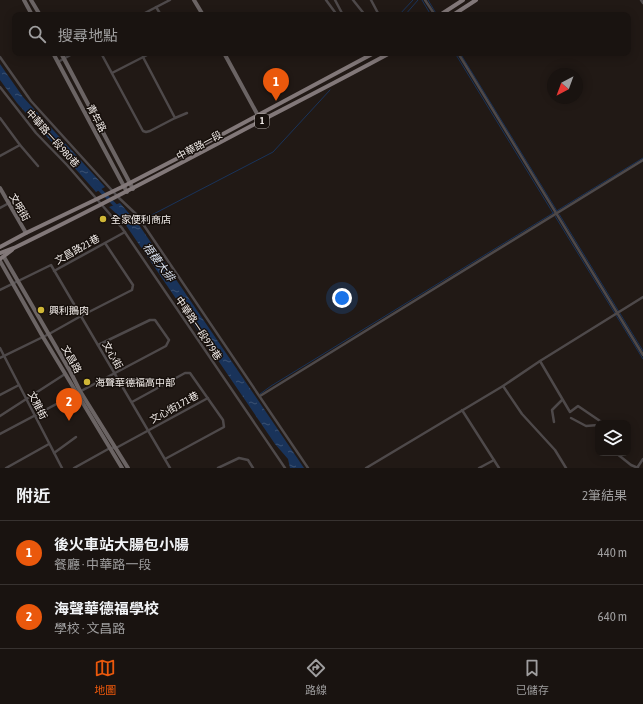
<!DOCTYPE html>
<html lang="zh-TW">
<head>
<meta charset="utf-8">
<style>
	body { margin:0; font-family:"Asap Condensed","Noto Sans TC",sans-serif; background:#221c19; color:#f1f3f6 }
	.controls { position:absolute; right:12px; bottom:12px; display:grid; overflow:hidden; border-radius:8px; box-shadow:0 2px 10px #0003 }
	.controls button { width:36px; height:36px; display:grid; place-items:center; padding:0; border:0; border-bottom:1px solid #373230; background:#191310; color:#f1f3f6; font:20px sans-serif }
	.compass { position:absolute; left:547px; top:68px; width:36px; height:36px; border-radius:50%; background:#191310; box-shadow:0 2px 10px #0003; rotate:221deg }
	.you { position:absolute; left:342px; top:298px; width:14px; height:14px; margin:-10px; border:3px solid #fff; border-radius:50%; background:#1a73e8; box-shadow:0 0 0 6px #1a73e833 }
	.badge { display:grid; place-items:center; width:26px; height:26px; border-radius:50%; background:#ea580c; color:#fff; font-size:13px; font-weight:700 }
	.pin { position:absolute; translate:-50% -33px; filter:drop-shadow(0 1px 2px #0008) }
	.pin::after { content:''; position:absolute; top:21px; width:14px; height:12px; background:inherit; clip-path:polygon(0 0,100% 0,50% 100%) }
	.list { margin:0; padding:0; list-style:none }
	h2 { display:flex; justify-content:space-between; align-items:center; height:52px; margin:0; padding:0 16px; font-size:17px }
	h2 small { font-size:13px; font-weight:400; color:#9f9e9f }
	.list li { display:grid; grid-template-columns:26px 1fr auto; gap:12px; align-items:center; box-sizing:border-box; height:64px; padding:0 16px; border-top:1px solid #373230 }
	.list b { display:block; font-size:15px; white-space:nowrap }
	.list p { margin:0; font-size:13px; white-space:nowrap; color:#9f9e9f }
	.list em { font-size:13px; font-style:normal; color:#9f9e9f }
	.icon { flex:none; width:22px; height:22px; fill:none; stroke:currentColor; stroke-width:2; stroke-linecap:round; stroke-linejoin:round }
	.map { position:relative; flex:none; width:643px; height:468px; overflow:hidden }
	.search { position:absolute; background:#191310; box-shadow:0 2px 10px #0003; left:12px; right:12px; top:12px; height:44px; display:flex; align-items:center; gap:10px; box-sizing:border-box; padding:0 14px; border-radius:8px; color:#9f9e9f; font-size:15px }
	.sheet { height:180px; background:#191310 }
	nav { display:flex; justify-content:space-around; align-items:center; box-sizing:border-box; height:56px; border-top:1px solid #373230; background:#191310; font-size:11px; color:#9f9e9f }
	nav a { display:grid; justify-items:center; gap:2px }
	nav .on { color:#ea580c }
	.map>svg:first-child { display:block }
	.water { fill:url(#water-ripples) }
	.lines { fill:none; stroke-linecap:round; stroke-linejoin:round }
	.stream { stroke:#19335a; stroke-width:1 }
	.canal { stroke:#19335a; stroke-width:3.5 }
	.street { stroke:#4e494a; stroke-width:2.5 }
	.secondary { stroke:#6b6464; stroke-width:4 }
	.primary { stroke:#827879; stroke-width:4 }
	.poi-dot { fill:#d0b736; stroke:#17100c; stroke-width:1.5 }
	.labels { text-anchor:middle; stroke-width:3; stroke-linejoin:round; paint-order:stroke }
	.shield { fill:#17100c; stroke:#b1aba7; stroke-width:1 }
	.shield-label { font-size:9px; font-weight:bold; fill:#f3edea }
	.street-label { font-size:10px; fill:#f3edea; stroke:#17100c }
	.poi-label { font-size:10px; fill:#f3edea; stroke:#17100c; text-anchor:start }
	.water-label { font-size:11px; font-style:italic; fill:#dce5f3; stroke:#17100c }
</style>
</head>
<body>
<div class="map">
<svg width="643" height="468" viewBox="0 0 643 468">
	<defs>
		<pattern id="water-ripples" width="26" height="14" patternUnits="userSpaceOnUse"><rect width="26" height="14" fill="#19335a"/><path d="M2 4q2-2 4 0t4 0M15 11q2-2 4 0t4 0" fill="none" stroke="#3b5172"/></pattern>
	</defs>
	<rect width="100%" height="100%" fill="#211915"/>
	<g class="water">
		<path d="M0,64L23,97L105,187L96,192L17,103L0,80Z"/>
		<path d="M120,203L139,225L304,468H290L288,459L275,444L121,218L109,207Z"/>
	</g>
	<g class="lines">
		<g class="stream">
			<path d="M422,0L431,15"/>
			<path d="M428,0L437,15"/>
			<path d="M399,15L413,0"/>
			<path d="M405,15L418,0"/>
			<path d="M455,53L553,213"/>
			<path d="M460,53L557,211"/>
			<path d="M559,214L643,351"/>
			<path d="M555,216L643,359"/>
			<path d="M142,220L273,152L330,90"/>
			<path d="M260,394L271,386L643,158"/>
		</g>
		<path class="canal" d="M97,187L118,208"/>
		<g class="street">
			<path d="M326,0L337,15"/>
			<path d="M335,0L343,15"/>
			<path d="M353,0L365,15"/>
			<path d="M371,0L379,15"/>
			<path d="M425,0L435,15"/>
			<path d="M641,0L643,3"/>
			<path d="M156,7L161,15"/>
			<path d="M141,15L170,0"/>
			<path d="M101,53L143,131L146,132L150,131L175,118L187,113"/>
			<path d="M458,53L643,355"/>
			<path d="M0,57L31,101L118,197L136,214L143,224L308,468"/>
			<path d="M143,57L175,118"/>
			<path d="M58,62L74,53"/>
			<path d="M112,73L151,53"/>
			<path d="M0,87L36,133L67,165L122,228L285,468"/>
			<path d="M0,118L20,145L38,166"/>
			<path d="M0,156L20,145"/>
			<path d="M0,208L9,203"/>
			<path d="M54,271L125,232"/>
			<path d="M0,290L51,265L170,468"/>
			<path d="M0,348L62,468"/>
			<path d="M0,358L49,334L81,316L132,290L133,285L105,243"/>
			<path d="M540,361L570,412L578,406L603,423"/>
			<path d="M503,386L522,414L555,450L566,468"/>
			<path d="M0,395L19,385"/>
			<path d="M260,396L643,160"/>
			<path d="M132,402L185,373H190L223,420L224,427L165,459"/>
			<path d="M462,410L499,468"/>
			<path d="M0,416L65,374"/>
			<path d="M571,418L586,426L598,425"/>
			<path d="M554,422L552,410L562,400"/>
			<path d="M0,434L166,346L169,340L155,320H150L98,345"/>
			<path d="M54,453L76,437"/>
			<path d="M616,453L631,465L638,468"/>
			<path d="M6,468L49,444"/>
			<path d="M74,468L110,448H116L208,398"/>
			<path d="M218,468L239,458L248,460L253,468"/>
			<path d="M366,468L503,386L540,361L643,297"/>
			<path d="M479,468L494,460"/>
			<path d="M637,468L643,459"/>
		</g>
		<g class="secondary">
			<path d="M24,0L32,15"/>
			<path d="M31,0L40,15"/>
			<path d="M194,0L203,15"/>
			<path d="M53,53L127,192"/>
			<path d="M61,53L133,189"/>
			<path d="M224,53L261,121"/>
			<path d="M0,188L26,233"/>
			<path d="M4,257L70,371L80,391L128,468"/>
			<path d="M0,261L43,337L122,468"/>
		</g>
		<g class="primary">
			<path d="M440,15L463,0"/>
			<path d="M453,15L476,0"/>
			<path d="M0,247L26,233L124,186L180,157L374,53"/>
			<path d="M0,253L14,248C94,209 172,168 251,126C297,102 344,78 390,53"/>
			<path d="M0,259L12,250"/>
		</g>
	</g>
	<g class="poi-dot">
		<circle cx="103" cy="219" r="4"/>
		<circle cx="41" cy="310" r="4"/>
		<circle cx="87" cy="382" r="4"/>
	</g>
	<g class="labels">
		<rect class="shield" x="255" y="114" width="14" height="14" rx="3"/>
		<g class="shield-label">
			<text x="262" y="124">1</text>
		</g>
		<g class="street-label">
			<text transform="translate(97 118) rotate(62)" y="4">青年路</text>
			<text transform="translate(53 138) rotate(48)" y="4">中華路一段980巷</text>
			<text transform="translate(199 145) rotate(-28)" y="4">中華路一段</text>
			<text transform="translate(20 207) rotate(60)" y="4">文明街</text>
			<text transform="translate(77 249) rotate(-29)" y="4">文昌路21巷</text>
			<text transform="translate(199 328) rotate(56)" y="4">中華路一段979巷</text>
			<text transform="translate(113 355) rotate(60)" y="4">文心街</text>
			<text transform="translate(72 359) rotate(61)" y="4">文昌路</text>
			<text transform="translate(38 405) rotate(63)" y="4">文雅街</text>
			<text transform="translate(174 407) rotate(-29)" y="4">文心街171巷</text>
		</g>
		<g class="poi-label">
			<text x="111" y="223">全家便利商店</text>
			<text x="49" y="314">興利鵝肉</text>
			<text x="95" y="386">海聲華德福高中部</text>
		</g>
		<g class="water-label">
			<text transform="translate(159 262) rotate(53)" y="4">梧棲大排</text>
		</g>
	</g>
</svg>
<div class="controls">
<button><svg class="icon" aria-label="layers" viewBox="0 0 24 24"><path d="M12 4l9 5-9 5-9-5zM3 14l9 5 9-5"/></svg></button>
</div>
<svg class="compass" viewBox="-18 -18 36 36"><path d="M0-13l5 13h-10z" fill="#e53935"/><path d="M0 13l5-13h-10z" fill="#9f9e9f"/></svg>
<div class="you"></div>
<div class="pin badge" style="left:276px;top:101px">1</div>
<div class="pin badge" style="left:69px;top:421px">2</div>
<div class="search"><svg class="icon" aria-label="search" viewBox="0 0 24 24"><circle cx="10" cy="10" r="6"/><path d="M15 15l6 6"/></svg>搜尋地點</div>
</div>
<section class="sheet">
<h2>附近<small>2筆結果</small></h2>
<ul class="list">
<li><span class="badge">1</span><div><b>後火車站大腸包小腸</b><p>餐廳 · 中華路一段</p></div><em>440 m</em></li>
<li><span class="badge">2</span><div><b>海聲華德福學校</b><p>學校 · 文昌路</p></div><em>640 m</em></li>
</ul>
</section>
<nav>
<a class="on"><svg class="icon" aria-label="map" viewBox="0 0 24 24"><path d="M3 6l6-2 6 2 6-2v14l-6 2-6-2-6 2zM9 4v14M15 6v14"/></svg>地圖</a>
<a><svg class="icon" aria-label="directions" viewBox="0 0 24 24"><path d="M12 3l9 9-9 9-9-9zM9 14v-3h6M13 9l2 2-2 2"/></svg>路線</a>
<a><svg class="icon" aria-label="saved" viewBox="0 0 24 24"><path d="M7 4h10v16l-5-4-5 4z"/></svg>已儲存</a>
</nav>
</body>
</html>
